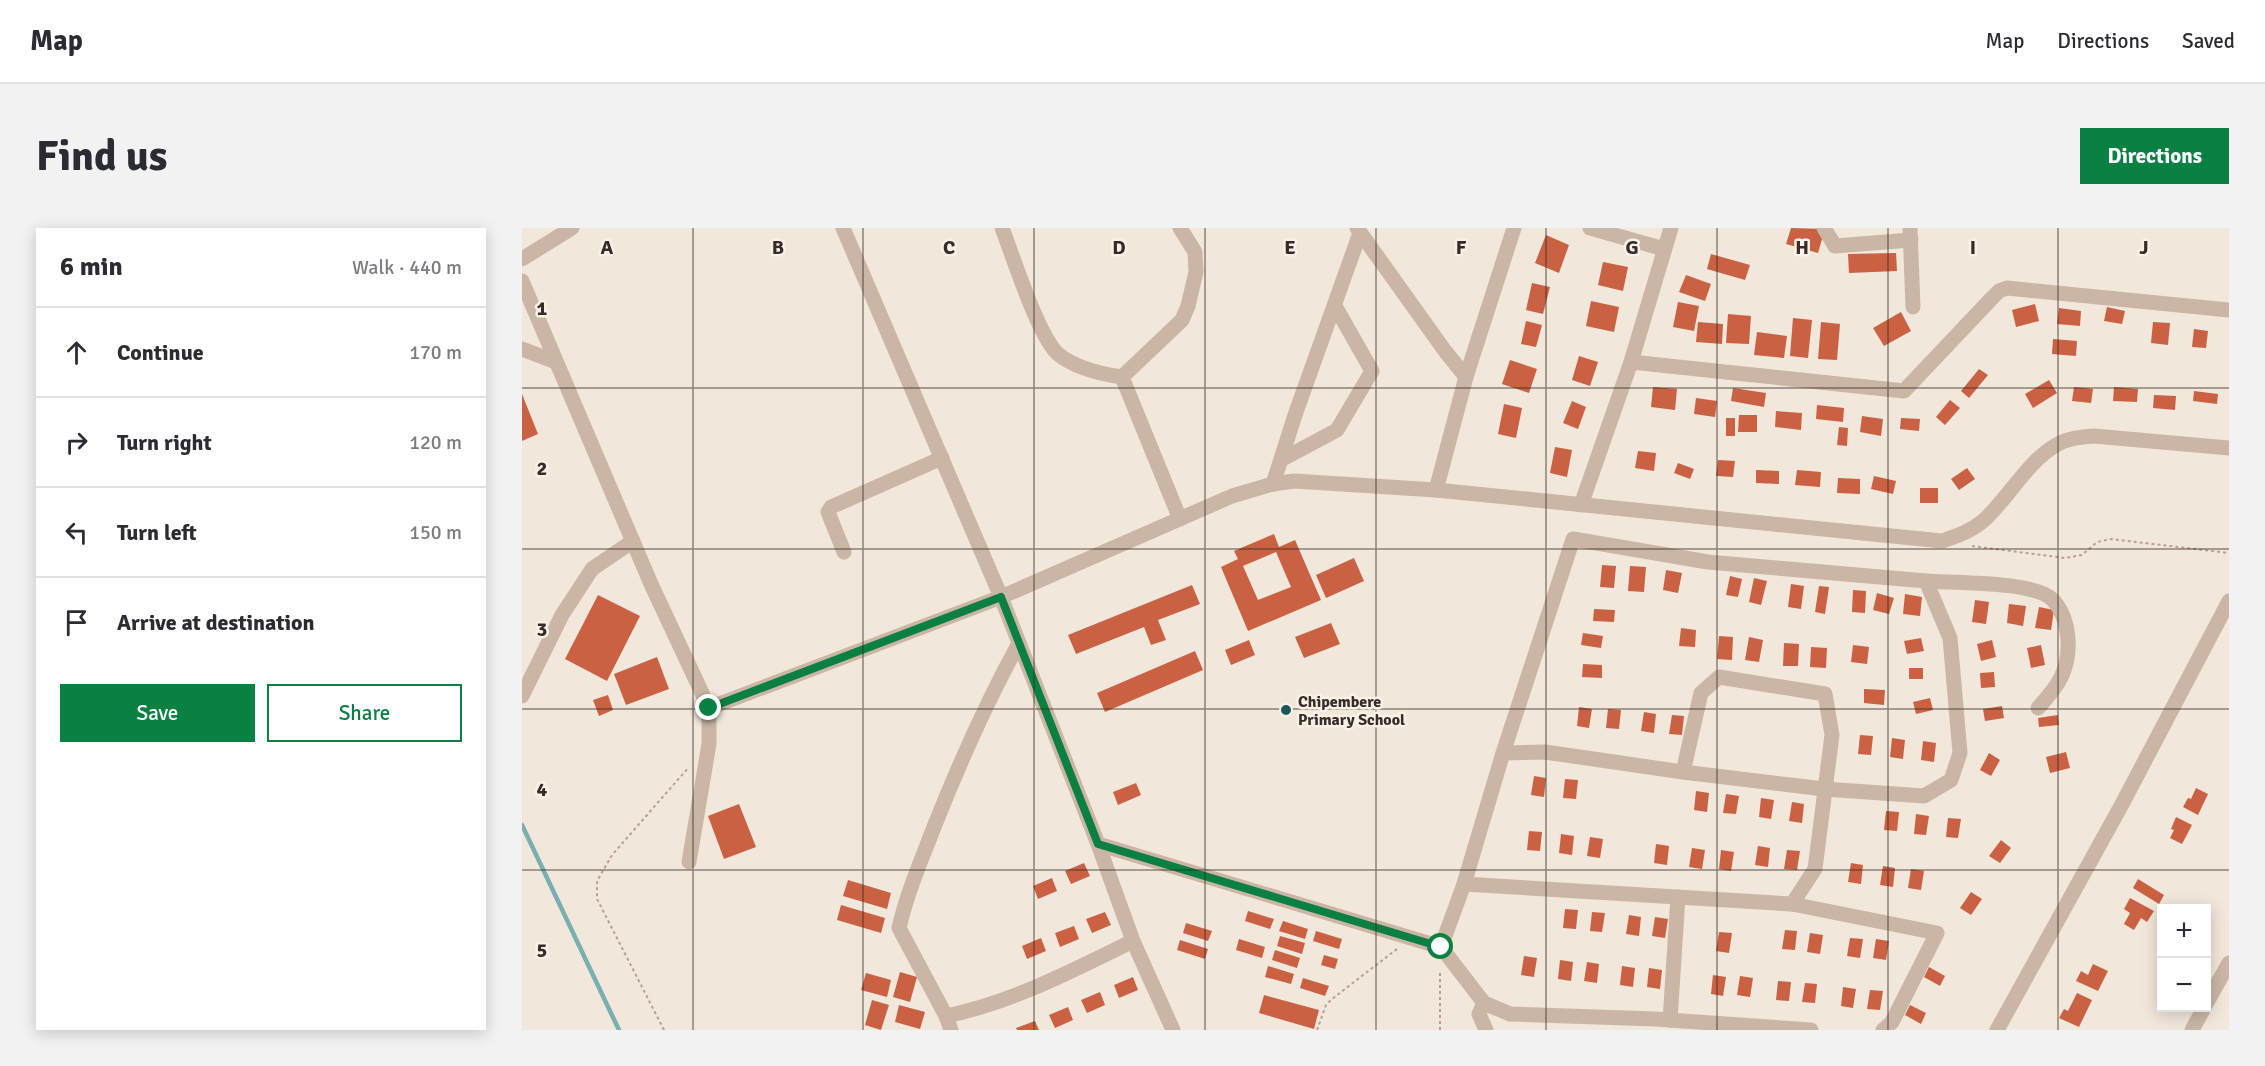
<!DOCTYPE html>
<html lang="en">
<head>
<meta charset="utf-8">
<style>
	body { margin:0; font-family:Signika,sans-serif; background:#f2f2f3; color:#2b2b33 }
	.controls { position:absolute; right:18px; bottom:18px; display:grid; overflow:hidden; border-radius:0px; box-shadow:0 3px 15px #0003 }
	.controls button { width:54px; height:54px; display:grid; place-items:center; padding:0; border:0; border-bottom:2px solid #e1e1e2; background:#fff; color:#2b2b33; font:30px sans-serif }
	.stop { position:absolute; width:18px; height:18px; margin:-14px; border:4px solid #0b8043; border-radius:50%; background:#fff }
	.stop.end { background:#0b8043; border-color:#fff; box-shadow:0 2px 6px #0008 }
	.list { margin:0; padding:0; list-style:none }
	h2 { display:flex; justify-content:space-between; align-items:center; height:78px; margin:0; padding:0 24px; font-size:26px }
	h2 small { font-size:20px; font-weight:400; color:#7c7c81 }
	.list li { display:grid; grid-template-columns:39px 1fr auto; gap:18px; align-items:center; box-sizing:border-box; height:90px; padding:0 24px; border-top:2px solid #e1e1e2 }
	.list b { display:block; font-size:22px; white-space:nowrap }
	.list em { font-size:20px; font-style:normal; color:#7c7c81 }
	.actions { display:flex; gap:12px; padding:18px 24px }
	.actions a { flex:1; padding:14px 0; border:2px solid #0b8043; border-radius:0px; text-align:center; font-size:21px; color:#0b8043 }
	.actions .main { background:#0b8043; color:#fff }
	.icon { flex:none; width:33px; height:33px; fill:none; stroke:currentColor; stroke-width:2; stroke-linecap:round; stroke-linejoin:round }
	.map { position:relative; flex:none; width:1707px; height:802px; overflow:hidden; border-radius:0px }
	header { display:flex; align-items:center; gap:36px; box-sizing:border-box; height:84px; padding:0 30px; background:#fff; border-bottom:2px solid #e1e1e2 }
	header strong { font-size:28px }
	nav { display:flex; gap:33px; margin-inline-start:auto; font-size:21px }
	.intro { display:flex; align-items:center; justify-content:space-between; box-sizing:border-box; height:144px; padding:0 36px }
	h1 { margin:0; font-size:42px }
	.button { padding:15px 27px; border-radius:0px; background:#0b8043; color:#fff; font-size:21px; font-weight:700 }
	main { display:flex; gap:36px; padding:0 36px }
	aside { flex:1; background:#fff; border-radius:0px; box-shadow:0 3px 15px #0003 }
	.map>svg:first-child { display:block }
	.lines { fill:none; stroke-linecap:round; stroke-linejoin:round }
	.stream { stroke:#79afb0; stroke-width:4.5 }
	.building { fill:#c96142; fill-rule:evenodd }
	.path { stroke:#b7a090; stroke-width:2; stroke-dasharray:3 3; stroke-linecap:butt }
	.minor { stroke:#cbb6a6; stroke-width:15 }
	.route { stroke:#0b8043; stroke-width:8 }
	.grid { fill:none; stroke:#372c27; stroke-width:1.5; stroke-opacity:0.55 }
	.poi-dot { fill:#1c565a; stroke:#faf1e7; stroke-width:2 }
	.labels { text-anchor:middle; stroke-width:5; stroke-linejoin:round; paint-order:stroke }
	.poi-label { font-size:16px; font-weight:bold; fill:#372c27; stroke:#faf1e7; text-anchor:start }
	.grid-label { font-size:20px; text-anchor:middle; font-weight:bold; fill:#372c27; stroke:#faf1e7; stroke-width:5; stroke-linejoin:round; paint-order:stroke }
</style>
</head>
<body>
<header>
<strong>Map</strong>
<nav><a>Map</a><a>Directions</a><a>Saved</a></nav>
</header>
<div class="intro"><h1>Find us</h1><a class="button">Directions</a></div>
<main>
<aside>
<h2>6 min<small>Walk · 440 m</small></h2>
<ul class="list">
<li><svg class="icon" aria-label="ahead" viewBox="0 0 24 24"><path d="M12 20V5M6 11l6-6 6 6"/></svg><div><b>Continue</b></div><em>170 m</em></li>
<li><svg class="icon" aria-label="right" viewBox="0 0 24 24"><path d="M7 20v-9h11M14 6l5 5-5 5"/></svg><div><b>Turn right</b></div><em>120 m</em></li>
<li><svg class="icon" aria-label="left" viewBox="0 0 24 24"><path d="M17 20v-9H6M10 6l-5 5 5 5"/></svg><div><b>Turn left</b></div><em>150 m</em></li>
<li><svg class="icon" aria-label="arrive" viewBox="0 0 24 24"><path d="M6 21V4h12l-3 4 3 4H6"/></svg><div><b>Arrive at destination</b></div></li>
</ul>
<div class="actions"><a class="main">Save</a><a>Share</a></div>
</aside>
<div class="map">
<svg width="1707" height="802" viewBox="0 0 1707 802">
	<rect width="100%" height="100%" fill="#f2e7db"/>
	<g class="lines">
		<path class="stream" d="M0,597L97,802"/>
	</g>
	<g class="building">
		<path d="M1269,0L1303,1L1296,25L1264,16Z"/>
		<path d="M1024,7L1047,17L1037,45L1013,35Z"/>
		<path d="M1374,25L1375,43L1327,45L1326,26Z"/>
		<path d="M1189,26L1228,37L1223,52L1185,41Z"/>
		<path d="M1081,34L1106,39L1101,63L1076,57Z"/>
		<path d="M1164,47L1189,56L1183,73L1157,64Z"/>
		<path d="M1010,55L1028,59L1021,86L1004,82Z"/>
		<path d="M1069,73L1097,79L1092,104L1064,98Z"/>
		<path d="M1156,74L1177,78L1172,103L1151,99Z"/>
		<path d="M1513,76L1517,93L1494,99L1490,82Z"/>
		<path d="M1585,79L1603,83L1600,96L1582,93Z"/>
		<path d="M1537,80L1559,83L1558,98L1535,96Z"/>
		<path d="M1379,84L1389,103L1362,118L1351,100Z"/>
		<path d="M1206,86L1229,88L1227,116L1204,115Z"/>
		<path d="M1271,90L1290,92L1286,130L1268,128Z"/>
		<path d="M1004,93L1020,97L1014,119L999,116Z"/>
		<path d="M1176,94L1201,96L1200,116L1174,114Z"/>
		<path d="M1299,94L1318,96L1315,132L1296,131Z"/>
		<path d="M1631,94L1648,95L1646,117L1629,115Z"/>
		<path d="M1672,101L1686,103L1684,120L1670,119Z"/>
		<path d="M1235,104L1265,108L1262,130L1232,127Z"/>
		<path d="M1531,111L1555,113L1554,128L1530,126Z"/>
		<path d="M1057,128L1076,134L1068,158L1050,152Z"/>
		<path d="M988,132L1015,141L1007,165L980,156Z"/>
		<path d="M1457,141L1466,147L1447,170L1439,163Z"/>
		<path d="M1527,152L1535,165L1511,180L1503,166Z"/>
		<path d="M1131,159L1155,161L1153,182L1129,179Z"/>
		<path d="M1552,159L1571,161L1569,175L1550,173Z"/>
		<path d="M1592,159L1616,161L1615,174L1591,173Z"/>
		<path d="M1211,160L1244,165L1242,179L1209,173Z"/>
		<path d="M1672,163L1696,166L1695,176L1671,173Z"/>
		<path d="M0,166L16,206L0,213Z"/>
		<path d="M1632,167L1654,168L1653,182L1631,180Z"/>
		<path d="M1174,170L1195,173L1193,189L1172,186Z"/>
		<path d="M1428,172L1438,180L1423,197L1414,189Z"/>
		<path d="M1050,173L1064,179L1056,201L1041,195Z"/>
		<path d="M982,176L1000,180L994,210L976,206Z"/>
		<path d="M1295,177L1322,180L1321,194L1294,191Z"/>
		<path d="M1254,183L1280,185L1279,202L1253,199Z"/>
		<path d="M1217,187H1235V204H1216Z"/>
		<path d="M1340,188L1361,191L1359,208L1338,204Z"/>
		<rect x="1204" y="190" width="9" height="18"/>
		<path d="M1379,190L1398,191L1397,203L1378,201Z"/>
		<path d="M1317,199L1326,200L1325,218L1315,217Z"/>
		<path d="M1033,219L1050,222L1045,249L1028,245Z"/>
		<path d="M1116,223L1134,225L1132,243L1113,240Z"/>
		<path d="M1196,232L1213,233L1211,249L1194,248Z"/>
		<path d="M1156,235L1172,241L1168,251L1152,245Z"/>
		<path d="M1445,240L1453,251L1437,262L1429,251Z"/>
		<path d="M1234,242L1257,243V256L1234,255Z"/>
		<path d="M1275,242L1299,244L1298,259L1273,257Z"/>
		<path d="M1352,248L1374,253L1371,266L1349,261Z"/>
		<path d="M1316,250L1338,251V266L1315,265Z"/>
		<rect x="1398" y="260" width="18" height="15"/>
		<path d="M752,306L757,319L773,312L799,372L726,403L699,339L716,331L712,323ZM754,324L769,359L736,372L721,338Z"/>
		<path d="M832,330L842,353L804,370L794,347Z"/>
		<path d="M1080,337L1094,338L1092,360L1078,359Z"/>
		<path d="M1108,338L1124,339L1122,364L1106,363Z"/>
		<path d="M1144,342L1160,345L1156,365L1141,362Z"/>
		<path d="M1208,348L1220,351L1216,369L1204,367Z"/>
		<path d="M1232,350L1245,353L1239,377L1227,374Z"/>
		<path d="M1269,356L1282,358L1279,381L1266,379Z"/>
		<path d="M670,357L678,376L636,392L644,412L629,417L622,399L554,426L546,407Z"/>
		<path d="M1297,358L1307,359L1303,386L1293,384Z"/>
		<path d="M1331,362L1344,363L1343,385L1330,384Z"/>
		<path d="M1355,365L1372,370L1367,386L1351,382Z"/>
		<path d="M1383,366L1400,369L1398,388L1381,386Z"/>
		<path d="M76,367L118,388L85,453L43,431Z"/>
		<path d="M1453,372L1467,374L1464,396L1450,394Z"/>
		<path d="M1487,376L1504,378L1501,398L1485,395Z"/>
		<path d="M1517,379L1532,382L1529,402L1513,400Z"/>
		<path d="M1072,381L1093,382L1092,394L1071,393Z"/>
		<path d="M809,395L818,416L782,430L773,409Z"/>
		<path d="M1159,400L1174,402L1173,419L1157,418Z"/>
		<path d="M1061,405L1081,408L1079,420L1059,417Z"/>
		<path d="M1197,408L1211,409L1210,432L1195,431Z"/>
		<path d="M1227,409L1241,412L1237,434L1223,432Z"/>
		<path d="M1399,410L1402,423L1385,426L1382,413Z"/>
		<path d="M727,412L733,427L709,437L703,422Z"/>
		<path d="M1470,412L1474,429L1459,433L1455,416Z"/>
		<path d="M1262,415L1277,416L1276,438H1261Z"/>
		<path d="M1331,417L1347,419L1345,436L1329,434Z"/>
		<path d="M1519,417L1523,437L1509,440L1505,420Z"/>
		<path d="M1289,419L1305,420L1304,440L1288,439Z"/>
		<path d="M673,423L681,442L583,484L575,465Z"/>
		<path d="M135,429L147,461L104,477L92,446Z"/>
		<path d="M1061,436L1080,437V450L1060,449Z"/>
		<rect x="1387" y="440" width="14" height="11"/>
		<path d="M1472,444L1473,459L1459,460L1458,445Z"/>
		<path d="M1342,461L1363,462L1362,477L1342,475Z"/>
		<path d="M86,467L91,482L77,488L71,472Z"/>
		<path d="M1408,470L1411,482L1394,486L1391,474Z"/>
		<path d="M1480,478L1482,490L1463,493L1461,481Z"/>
		<path d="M1057,479L1070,481L1067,500L1055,498Z"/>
		<path d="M1086,481L1099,482L1097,501L1084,500Z"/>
		<path d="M1122,484L1134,486L1132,505L1119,503Z"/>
		<path d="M1150,487L1162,488L1160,507L1147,506Z"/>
		<path d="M1536,487L1537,497L1517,499L1516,490Z"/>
		<path d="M1338,507L1351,508L1349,527L1336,526Z"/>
		<path d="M1370,510L1383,512L1381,531L1368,529Z"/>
		<path d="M1401,513L1414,515L1412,534L1399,532Z"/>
		<path d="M1544,524L1548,540L1528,545L1524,529Z"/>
		<path d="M1467,525L1478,532L1469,548L1458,542Z"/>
		<path d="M1012,548L1024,550L1022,569L1009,567Z"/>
		<path d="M1043,551L1056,552L1054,571L1041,570Z"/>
		<path d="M614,555L619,567L596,577L591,564Z"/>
		<path d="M1674,560L1686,566L1676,587L1661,579L1666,570L1669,571Z"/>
		<path d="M1174,563L1187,565L1185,584L1172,582Z"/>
		<path d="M1204,566L1217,568L1214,586L1201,585Z"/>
		<path d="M1239,570L1252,572L1249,591L1237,589Z"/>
		<path d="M1270,574L1282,576L1280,595L1267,593Z"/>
		<path d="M217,576L234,619L202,631L186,588Z"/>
		<path d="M1364,583L1377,584L1375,603L1362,602Z"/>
		<path d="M1394,586L1407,588L1404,607L1392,606Z"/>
		<path d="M1654,589L1670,597L1660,616L1648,610L1652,602L1649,601Z"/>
		<path d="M1426,590L1439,591L1436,610L1424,609Z"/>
		<path d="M1007,603L1020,604L1018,623L1005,622Z"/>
		<path d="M1039,606L1052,608L1050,627L1037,625Z"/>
		<path d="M1068,609L1081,611L1078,630L1065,628Z"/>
		<path d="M1479,612L1489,620L1478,635L1467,628Z"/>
		<path d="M1134,616L1147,618L1145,637L1132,635Z"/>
		<path d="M1236,618L1248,620L1246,639L1233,637Z"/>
		<path d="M1170,620L1183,622L1180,641L1167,639Z"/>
		<path d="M1199,622L1212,624L1209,643L1197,641Z"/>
		<path d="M1265,622L1278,623L1275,642L1262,641Z"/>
		<path d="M562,635L568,648L549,656L543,643Z"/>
		<path d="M1329,635L1341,637L1339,656L1326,654Z"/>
		<path d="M1361,638L1373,640L1371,659L1358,657Z"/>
		<path d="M1389,641L1402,643L1399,662L1386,660Z"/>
		<path d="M530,650L535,663L516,671L511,658Z"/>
		<path d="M1616,651L1642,667L1637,676L1611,660Z"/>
		<path d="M326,652L369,665L365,681L321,668Z"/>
		<path d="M1449,664L1460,671L1449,687L1438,680Z"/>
		<path d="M1608,670L1632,683L1625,694L1619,690L1612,702L1602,696L1608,685L1602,681Z"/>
		<path d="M319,677L363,690L359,705L315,692Z"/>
		<path d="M1043,681L1056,682L1054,701L1041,700Z"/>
		<path d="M726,683L752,691L748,701L723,693Z"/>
		<path d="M583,684L589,697L570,705L564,691Z"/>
		<path d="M1070,684L1083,685L1080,704L1068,703Z"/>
		<path d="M1107,687L1119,689L1117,708L1104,706Z"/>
		<path d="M1133,689L1146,691L1143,710L1130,708Z"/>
		<path d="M761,693L786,701L783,711L757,703Z"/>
		<path d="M664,695L690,703L686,713L661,705Z"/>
		<path d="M552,698L557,711L538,719L533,705Z"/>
		<path d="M1263,702L1275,703L1273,722L1260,721Z"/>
		<path d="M794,703L820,711L817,721L791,713Z"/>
		<path d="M1197,704L1210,705L1207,725L1194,723Z"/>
		<path d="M1288,705L1301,707L1298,726L1285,724Z"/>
		<path d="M758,708L783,715L780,726L755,718Z"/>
		<path d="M519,710L524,723L505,731L500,718Z"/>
		<path d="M1328,710L1341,711L1338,730L1325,728Z"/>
		<path d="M717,711L743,719L740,730L714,722Z"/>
		<path d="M1354,711L1367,713L1364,732L1351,730Z"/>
		<path d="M658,712L686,721L683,731L655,722Z"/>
		<path d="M753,722L778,730L775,740L750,732Z"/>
		<path d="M802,727L816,731L813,741L799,737Z"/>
		<path d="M1002,728L1015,730L1012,749L999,747Z"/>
		<path d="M1038,732L1051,734L1049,753L1036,751Z"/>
		<path d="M1065,734L1077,736L1075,755L1062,753Z"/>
		<path d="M1571,736L1586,743L1576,763L1554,753L1559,743L1566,747Z"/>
		<path d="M746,738L772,746L769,756L743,749Z"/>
		<path d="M1100,738L1113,740L1111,759L1098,757Z"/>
		<path d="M1407,739L1423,748L1418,758L1402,749Z"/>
		<path d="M1127,740L1140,742L1138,761L1125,759Z"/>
		<path d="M378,744L395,749L388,774L371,769Z"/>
		<path d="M344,745L369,752L365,769L339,762Z"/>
		<path d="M1191,747L1204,749L1201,768L1189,766Z"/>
		<path d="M1218,748L1231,750L1228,769L1215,767Z"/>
		<path d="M611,749L616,762L597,770L592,757Z"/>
		<path d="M781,750L807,758L803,768L778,760Z"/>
		<path d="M1256,753L1269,754L1267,773L1254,772Z"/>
		<path d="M1283,755L1295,756L1293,775L1280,774Z"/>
		<path d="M1321,759L1334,761L1331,780L1319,778Z"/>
		<path d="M1348,762L1361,763L1358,782L1345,781Z"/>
		<path d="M578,764L583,777L565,785L559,772Z"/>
		<path d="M1555,765L1570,772L1557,799L1537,790L1542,781L1546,783Z"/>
		<path d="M742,767L797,782L792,801L737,785Z"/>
		<path d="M350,772L367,777L359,802L343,797Z"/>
		<path d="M377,777L403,784L398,801L373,794Z"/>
		<path d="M1388,777L1404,785L1399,796L1383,787Z"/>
		<path d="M546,779L551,792L533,800L527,787Z"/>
		<path d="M513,793L517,802H495L494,800Z"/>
	</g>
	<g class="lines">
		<g class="path">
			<path d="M1450,318L1543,330L1560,327L1575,314L1589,311L1707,325"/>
			<path d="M142,802L75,671V653L90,627L167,539"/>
			<path d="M795,802L804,777L810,771L875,721"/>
			<path d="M918,802V742"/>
		</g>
		<g class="minor">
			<path d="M321,0L479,369L576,616L611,713L651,802"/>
			<path d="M480,0C491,28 516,108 536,126C553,140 579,146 600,149"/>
			<path d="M835,0L923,123L944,149"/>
			<path d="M1068,0L1142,21"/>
			<path d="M1302,0L1313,18L1389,12"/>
			<path d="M1388,0L1391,79"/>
			<path d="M0,31L50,0"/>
			<path d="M0,53L129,356L187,480L479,369L710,268L751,256L772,253L914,262L1420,313C1435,308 1449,303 1461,293C1487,270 1505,233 1536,216C1547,210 1559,209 1572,208L1707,220"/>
			<path d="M0,121L34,134"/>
			<path d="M1109,134L1382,163L1471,69L1477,63L1485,60L1707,82"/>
			<path d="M600,149L660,92L666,78L674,44L673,24L658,0"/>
			<path d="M600,149L658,291"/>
			<path d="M759,232L815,202L850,143L813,78"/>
			<path d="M751,256L773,187L838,5"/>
			<path d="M914,262L944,149L992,0"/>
			<path d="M1059,277L1109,134L1149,0"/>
			<path d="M322,324L306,284L309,279L420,230"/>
			<path d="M1404,353C1432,355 1513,353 1531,372C1541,383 1545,397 1546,411C1548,442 1536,458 1516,480"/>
			<path d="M0,468L40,387L70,341L111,313"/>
			<path d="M1161,544L1179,465L1197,449L1303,466L1310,507L1293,641L1270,676"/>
			<path d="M576,616L919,719L942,656L981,525L1051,311L1186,334L1404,353L1428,410L1438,525L1429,552L1402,568L1302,561L1161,544L1023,524L981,525"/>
			<path d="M167,634L187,516V480"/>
			<path d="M942,656L1270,676L1415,705L1370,794L1361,802"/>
			<path d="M919,719L962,775L988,786L1133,791L1289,802"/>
			<path d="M962,775L957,786L964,802"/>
			<path d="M1684,776L1707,735"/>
			<path d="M424,788C491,774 550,743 611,713"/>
			<path d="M1148,792L1156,669"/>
			<path d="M429,802L424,788L377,700C385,665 399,633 412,599C437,536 464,475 497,415"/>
			<path d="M1475,802L1599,578L1707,373"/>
			<path d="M1670,802L1682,780"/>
		</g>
	</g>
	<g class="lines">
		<path class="route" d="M187,480L479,369L576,616L919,719"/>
	</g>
	<path class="grid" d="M171,0V802M341,0V802M512,0V802M683,0V802M854,0V802M1024,0V802M1195,0V802M1366,0V802M1536,0V802M0,160H1707M0,321H1707M0,481H1707M0,642H1707"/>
	<circle class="poi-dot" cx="764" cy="482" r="6"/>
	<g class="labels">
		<g class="poi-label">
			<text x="776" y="479">Chipembere<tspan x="776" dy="18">Primary School</tspan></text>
		</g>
	</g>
	<g class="grid-label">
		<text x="85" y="26">A</text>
		<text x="256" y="26">B</text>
		<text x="427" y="26">C</text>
		<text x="597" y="26">D</text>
		<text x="768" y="26">E</text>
		<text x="939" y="26">F</text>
		<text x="1110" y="26">G</text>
		<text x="1280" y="26">H</text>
		<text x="1451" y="26">I</text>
		<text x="1622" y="26">J</text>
		<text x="20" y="87">1</text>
		<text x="20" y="247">2</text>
		<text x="20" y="408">3</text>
		<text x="20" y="568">4</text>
		<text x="20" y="729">5</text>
	</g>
</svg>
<div class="controls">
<button>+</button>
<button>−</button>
</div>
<div class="stop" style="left:919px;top:719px"></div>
<div class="stop end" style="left:187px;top:480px"></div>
</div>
</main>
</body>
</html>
